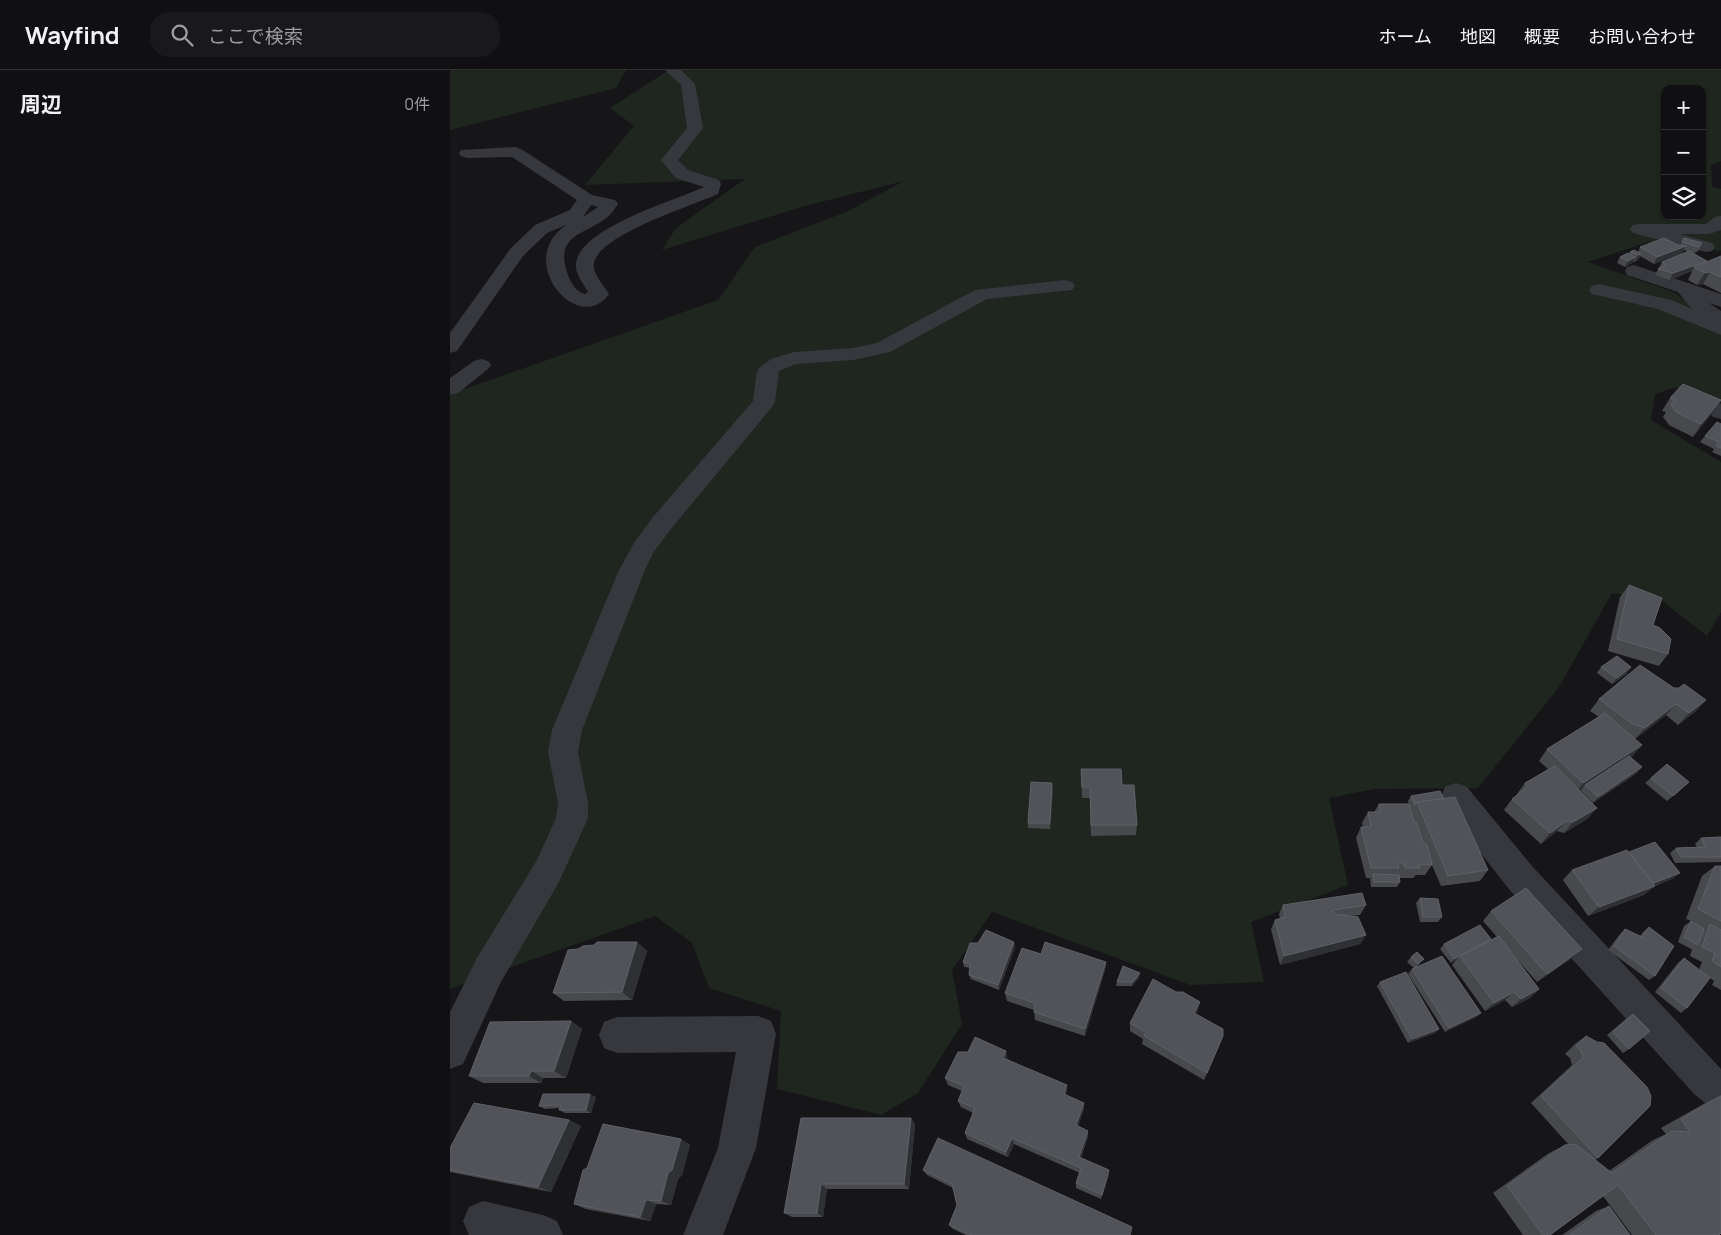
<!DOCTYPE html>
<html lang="ja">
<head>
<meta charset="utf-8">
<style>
	body { margin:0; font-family:Manrope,"Noto Sans JP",sans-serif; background:#19191b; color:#f1f3f6 }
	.controls { position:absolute; right:15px; top:15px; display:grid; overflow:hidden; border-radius:10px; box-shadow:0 1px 4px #0004 }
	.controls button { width:45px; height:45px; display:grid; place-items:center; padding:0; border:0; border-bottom:1px solid #303032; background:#101012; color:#f1f3f6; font:25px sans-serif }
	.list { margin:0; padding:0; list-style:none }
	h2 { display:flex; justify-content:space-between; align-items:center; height:65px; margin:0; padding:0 20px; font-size:21px }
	h2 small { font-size:16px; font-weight:400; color:#9c9d9f }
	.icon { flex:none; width:28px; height:28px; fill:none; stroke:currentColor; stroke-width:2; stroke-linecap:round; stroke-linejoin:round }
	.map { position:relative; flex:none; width:1271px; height:1165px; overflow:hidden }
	header { display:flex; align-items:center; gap:30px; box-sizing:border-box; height:70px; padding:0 25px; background:#101012; border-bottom:1px solid #303032 }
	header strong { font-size:24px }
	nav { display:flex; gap:28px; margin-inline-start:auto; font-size:18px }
	.search { width:350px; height:45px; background:#19191b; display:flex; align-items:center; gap:12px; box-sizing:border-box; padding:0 18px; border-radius:20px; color:#9c9d9f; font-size:19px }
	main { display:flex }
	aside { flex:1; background:#101012 }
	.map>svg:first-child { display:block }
	.green { fill:#1e261f; fill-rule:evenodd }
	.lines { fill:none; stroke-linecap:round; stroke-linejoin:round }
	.street { fill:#37383d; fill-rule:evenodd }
	.wall { fill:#47494d }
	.shaded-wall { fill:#2f3033 }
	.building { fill:#525359; stroke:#5f6168 }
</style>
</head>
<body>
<header>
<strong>Wayfind</strong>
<div class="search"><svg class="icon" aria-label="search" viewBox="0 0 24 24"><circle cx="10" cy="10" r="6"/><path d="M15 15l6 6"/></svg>ここで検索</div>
<nav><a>ホーム</a><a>地図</a><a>概要</a><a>お問い合わせ</a></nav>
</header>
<main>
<aside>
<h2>周辺<small>0件</small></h2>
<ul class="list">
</ul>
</aside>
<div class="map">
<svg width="1271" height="1165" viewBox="0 0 1271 1165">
	<rect width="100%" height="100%" fill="#161618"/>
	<g class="green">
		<path d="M0,0H176L166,18L0,60Z"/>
		<path d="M219,0H1271V91L1261,95L1262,117L1271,119V181L1198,172L1138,192L1223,222L1271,252V333L1265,335L1226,317L1205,324L1201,350L1271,392V542L1257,566L1211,530L1162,523L1109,617L1028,718L925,719L879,728L898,815L801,852L814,912L740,915L542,842L502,900L512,954L468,1023L431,1045L327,1019L331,941L259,918L242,873L205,846L0,919V324L268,230L305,177L396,142L454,111L355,136L212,180L226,158L295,109L135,115L184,56L160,38ZM1215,19H1252V146H1215Z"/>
	</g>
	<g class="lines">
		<g class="street">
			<path d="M215,0H231L245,14L253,58L228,90L238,100L269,110L271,114L268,124C242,136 150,164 144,193C142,204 154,215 159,224C129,267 63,191 116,155L97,163L73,186L7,281L0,283V263L61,178L85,155L120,140L127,130L62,87L17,88L11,86L9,83L11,80L65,77L71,79L142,125L165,130L168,134C164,140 161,145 155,149C131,166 104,166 118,205C121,213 126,222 135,224L138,222C134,214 125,205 126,194C129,158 224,131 254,117L226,108L211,90L237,58L231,15ZM141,135L148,137L133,147Z"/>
			<path d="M1271,146V160L1259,164H1230L1262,173L1265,177L1262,181L1256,182L1183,163L1180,159L1183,155L1189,154H1256L1265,147Z"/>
			<path d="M1184,195L1271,224V237L1259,233L1271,241V265L1208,239L1142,224L1139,220L1142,216L1149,214L1221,230L1242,239L1228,222L1177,205L1175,201L1177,197Z"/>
			<path d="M615,210L622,212L625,216L622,220L537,229L440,282L403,290L346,294L329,301L325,332L322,337L221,459L203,483L195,500L132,660L128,682L138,733V748L109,812L51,912L13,994L0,999V942L27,888L87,790L106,748L108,733L98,682L102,660L169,500L184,473L203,447L303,331L306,306L309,298L321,289L344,282L403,278L427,273L525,220Z"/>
			<path d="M31,289L38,291L41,295L38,299L8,323L0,325V308L24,291Z"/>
			<path d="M1268,333L1271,334V349L1263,347L1257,340L1260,335Z"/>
			<path d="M1006,713L1017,717L1082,796L1271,999V1041L1258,1035L1245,1025L1058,818L995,737L991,727L995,717Z"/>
			<path d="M308,946L321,951L326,964L306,1078L273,1165H233L268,1078L286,982L167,983L154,978L149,965L154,952L167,947Z"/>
			<path d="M33,1131L93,1145L107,1151L113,1165H19L13,1151L19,1137Z"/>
		</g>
	</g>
	<g class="wall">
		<path d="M1232,172L1252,173L1249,180L1245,183L1240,182L1257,191L1256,193L1271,186V223L1253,214L1247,215L1238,210L1242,201L1220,210L1205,205L1212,192L1239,182L1234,180L1232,183L1204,194L1190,186L1188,190L1184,192L1183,191L1182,193L1175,197L1167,193L1170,187L1179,184L1180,182H1188L1190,177L1230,176Z"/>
		<path d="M1220,328L1262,343L1243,367L1219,355L1213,347L1216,342L1212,341Z"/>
		<path d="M1271,354V386L1262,382L1264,379L1250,372L1255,366Z"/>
		<path d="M1179,515L1203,555L1218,584L1209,596L1158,581L1170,527Z"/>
		<path d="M1151,597L1177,604L1162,614L1147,603Z"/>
		<path d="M1224,618L1256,630L1245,642L1228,655L1216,645L1185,669L1192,675L1181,687L1187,703L1143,733L1131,721V720L1130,721L1147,738L1137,749L1114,763L1107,761L1091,774L1054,740L1062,729L1067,725V724L1075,713L1098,699L1089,691L1097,679L1149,647L1140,641L1149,629Z"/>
		<path d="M631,699L672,715L687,755L686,765L641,766L640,728H632Z"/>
		<path d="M1201,708L1239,712L1217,731L1195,713Z"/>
		<path d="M603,719L600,759L578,758V753Z"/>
		<path d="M961,726L994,729L1038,800L1030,811L991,816L981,793L982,795L975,805H966L963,808H949L950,812L947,817H921L920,809L921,808H916L906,768L911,757H913L912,753L918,742H924L929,734H959L958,731Z"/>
		<path d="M1271,767V792L1225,793L1220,783L1226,778L1247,777L1245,774L1251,768Z"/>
		<path d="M1179,782L1224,808L1205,816L1194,825L1138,846L1113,810L1122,800Z"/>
		<path d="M1265,796H1271V920L1262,915L1264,911L1249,900L1252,892L1240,886L1242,879H1241L1228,872L1234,856L1241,851L1236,849L1252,806Z"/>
		<path d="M970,828L992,847L988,852H970L966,833Z"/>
		<path d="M833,835H916L910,845L900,846L916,865L910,874L830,895L821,859L825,850L830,848L829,844Z"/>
		<path d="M1041,841L1122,888L1087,912L1064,886L1089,919L1080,928L1062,937L1055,930L1035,941L1002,895L1006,890L1001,893L990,879L994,874L1040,870L1047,867L1033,851Z"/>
		<path d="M1199,857L1205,906L1199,910L1158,880L1170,864L1175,859L1190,866L1193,862Z"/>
		<path d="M187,872L197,881L182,930L114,931L103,923L128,879Z"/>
		<path d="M564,872L565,877L549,920L521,909L519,905L520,898L514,897L513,892Z"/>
		<path d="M591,884L656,892L655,900L635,966L585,950L584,940L557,931L555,923Z"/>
		<path d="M961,887L970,893L966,898L1031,943L1026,947L995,962L958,904L962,899L964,898L957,892Z"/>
		<path d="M1234,888L1237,938L1231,943L1205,922L1228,893Z"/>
		<path d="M689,908L682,916H666L667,912Z"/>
		<path d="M930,912L989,959L985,963L958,973L927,916Z"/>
		<path d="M748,940L746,944L773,966L754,1010L692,974L693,969L680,961V953Z"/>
		<path d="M1183,944L1179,979L1173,983L1157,965L1177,948Z"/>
		<path d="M121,951L132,959L116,1008H93L91,1013H33L19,1006Z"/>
		<path d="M1136,966L1148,1088L1145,1090L1159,1101L1203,1070L1216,1064L1211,1058L1257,1032L1271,1025V1163L1269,1165H1182L1153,1126L1100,1165H1073L1043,1123L1099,1083L1115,1075H1119L1081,1033L1122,995L1120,988L1115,984L1125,974Z"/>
		<path d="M556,981L557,988V989L617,1021L616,1025L634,1039L628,1056L638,1067L631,1088L659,1105L651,1129L626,1118V1113L630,1103L564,1074L558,1087L517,1069L515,1063L523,1043L511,1037L508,1031L512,1021L498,1015L495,1008Z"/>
		<path d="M146,1027L141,1043H115L109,1040L110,1038L95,1039L89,1036Z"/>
		<path d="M351,1048H461L465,1054L459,1119H377L373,1147H342L334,1143Z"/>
		<path d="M119,1050L131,1056L101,1122L5,1103L0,1102V1078Z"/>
		<path d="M231,1069L240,1075L232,1105L228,1109L221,1135L206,1134L200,1151L136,1139L124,1134Z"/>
		<path d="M473,1100L680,1165H516L503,1159L499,1155L507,1135L503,1118L477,1105Z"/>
		<path d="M1159,1136L1180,1165H1112L1146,1141Z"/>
	</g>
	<g class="shaded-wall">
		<path d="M1236,176L1232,183L1204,194L1207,187Z"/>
		<path d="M1191,184L1188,190L1184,192L1188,185Z"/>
		<path d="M1185,187L1182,193L1175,197L1178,191Z"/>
		<path d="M1257,191L1253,197H1244L1242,201L1220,210L1223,203Z"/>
		<path d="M1260,202L1253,214L1247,215L1255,203Z"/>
		<path d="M1271,330L1262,343L1243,367L1251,354Z"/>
		<path d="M1181,597L1177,604L1162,614L1167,608Z"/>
		<path d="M1256,630L1245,642L1228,655L1239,643Z"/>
		<path d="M1226,634L1216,645L1185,669L1195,658Z"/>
		<path d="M1192,675L1182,687L1137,716L1135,715L1131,720L1124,725L1133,713Z"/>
		<path d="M1192,697L1187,703L1143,733L1148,727Z"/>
		<path d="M602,713L603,719L600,759V753Z"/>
		<path d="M1147,738L1137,749L1114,763L1123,752Z"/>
		<path d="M1117,751L1107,761L1091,774L1100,763Z"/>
		<path d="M1230,803L1224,808L1201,817L1205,816L1194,825L1138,846L1149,837Z"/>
		<path d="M916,865L910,874L830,895L834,886Z"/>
		<path d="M1041,869L1010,886L1006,890L1001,893L1004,889Z"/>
		<path d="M187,872L197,881L182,930L172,922Z"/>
		<path d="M564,872L565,877L549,920L548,915Z"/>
		<path d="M1132,879L1122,888L1087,912L1097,904Z"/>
		<path d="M656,892L655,900L635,966V959Z"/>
		<path d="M690,903L689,908L682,916L683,912Z"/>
		<path d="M1089,919L1080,928L1062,937L1071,929Z"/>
		<path d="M1064,922L1055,930L1035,941L1044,933Z"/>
		<path d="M750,932L748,940L742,951L744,943Z"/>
		<path d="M1031,943L1026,947L995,962L999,958Z"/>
		<path d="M121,951L132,959L116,1008L104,1001Z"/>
		<path d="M989,959L985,963L958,973L962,969Z"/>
		<path d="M556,981L557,988L555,995L553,988Z"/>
		<path d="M81,1001L93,1008L91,1013L79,1006Z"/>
		<path d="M617,1015V1021L614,1031V1024Z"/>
		<path d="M140,1024L146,1027L141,1043L136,1040Z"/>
		<path d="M634,1033V1039L626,1061V1055Z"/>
		<path d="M461,1048L465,1054L459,1119L454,1114Z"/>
		<path d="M119,1050L131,1056L101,1122L88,1117Z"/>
		<path d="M638,1061V1067L629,1092V1087Z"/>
		<path d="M562,1068L564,1074L558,1087L556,1082Z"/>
		<path d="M231,1069L240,1075L232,1105L228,1109L221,1135L211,1131L218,1103Z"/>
		<path d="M659,1100V1105L651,1129L652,1125Z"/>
		<path d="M371,1114L377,1119L373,1147L367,1143Z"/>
		<path d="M196,1130L206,1134L200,1151L190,1147Z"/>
	</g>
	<g class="building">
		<path d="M1214,168L1228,175L1236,176L1207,187L1190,177Z"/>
		<path d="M1234,168L1252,173L1249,177L1232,172Z"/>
		<path d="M1184,180L1191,184L1188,185L1180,182Z"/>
		<path d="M1239,181L1257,191L1223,203L1208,199L1215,195L1212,192Z"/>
		<path d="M1178,183L1185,187L1178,191L1170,187Z"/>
		<path d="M1271,186V207L1260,202L1255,203L1244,197Z"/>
		<path d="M1233,314L1271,330L1251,354L1226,342L1221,334L1225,330L1220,328Z"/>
		<path d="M1267,352L1271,354V378L1266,376L1269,372L1255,366Z"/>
		<path d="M1179,515L1212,528L1203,555L1210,558L1221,569L1218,584L1167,569Z"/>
		<path d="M1167,586L1181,597L1167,608L1151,597Z"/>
		<path d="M1190,595L1224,618H1229L1234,614L1256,630L1239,643L1226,634L1195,658L1183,654L1149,629Z"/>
		<path d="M1155,643L1192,675L1133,713L1097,679Z"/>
		<path d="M1179,686L1192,697L1148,727L1135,715Z"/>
		<path d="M1217,694L1239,712L1223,726L1201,708Z"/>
		<path d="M1105,696L1147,738L1123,752L1117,751L1100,763L1062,729L1077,717L1075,713Z"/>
		<path d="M631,699H671L672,715H684L687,755H641L640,717H632Z"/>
		<path d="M581,712L602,713L600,753H578Z"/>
		<path d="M990,721L994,729L967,732L965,735L961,726Z"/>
		<path d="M1005,727L1038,800L998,806L967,732Z"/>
		<path d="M929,734H959L964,752L967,753L973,773L977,775L982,795L969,794L970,798H955L953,793H948L949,798H921L911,757H921L918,742H930Z"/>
		<path d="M1271,767V787H1231L1226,778L1255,777L1251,768Z"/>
		<path d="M1205,772L1230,803L1203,813L1179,782Z"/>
		<path d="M1177,780L1205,816L1149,837L1122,800Z"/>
		<path d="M1265,796H1271V851L1248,839Z"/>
		<path d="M923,804L949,805L950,812H924Z"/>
		<path d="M1076,818L1132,879L1097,904L1041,841Z"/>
		<path d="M912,823L916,835L883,840L884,844L908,847L916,865L834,886L825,850L835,847L833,835Z"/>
		<path d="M970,828L988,829L992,847H973Z"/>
		<path d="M1241,851L1254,859L1248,875L1234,867Z"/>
		<path d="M1260,854L1271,860V897L1262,891L1265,883L1252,877Z"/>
		<path d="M1030,855L1041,869L1004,889L994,874Z"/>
		<path d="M1199,857L1224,876L1205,906L1164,876L1175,859L1192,867Z"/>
		<path d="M536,860L564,872L548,915L519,905L520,894L513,892L520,873H528Z"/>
		<path d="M1049,866L1089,919L1071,929L1064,922L1044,933L1010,886Z"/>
		<path d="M147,872H187L172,922L103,923L118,880L128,879L133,876L144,875Z"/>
		<path d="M595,872L656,892L635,959L584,942L585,933L555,923L572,878L591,884Z"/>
		<path d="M967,882L974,889L968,894L961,887Z"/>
		<path d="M992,886L1031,943L999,958L962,899Z"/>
		<path d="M1234,888L1260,908L1237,938L1211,918Z"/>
		<path d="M673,896L690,903L683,912H667Z"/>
		<path d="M956,902L989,959L962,969L930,912Z"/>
		<path d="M703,909L726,922H733L750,932L744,943L773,959V966L757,1003L694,966L696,962L680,953Z"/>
		<path d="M1183,944L1200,961L1179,979L1163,962Z"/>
		<path d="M121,951L104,1001H81L79,1006H19L40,952Z"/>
		<path d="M1136,966L1147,972L1154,973L1197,1017L1201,1026L1200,1036L1148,1088L1091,1026L1133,988L1131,981L1126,976Z"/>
		<path d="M525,967L556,981L553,988L617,1015L614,1024L634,1033L626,1055L638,1061L629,1087L659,1100L652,1125L626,1113L631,1098L562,1068L556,1082L515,1063L525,1038L508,1031L514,1016L495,1008L508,982H518Z"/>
		<path d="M93,1024H140L136,1040H109L111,1035L89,1036Z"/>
		<path d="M1271,1026V1163L1269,1165H1206L1168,1115L1100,1165H1093L1057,1116L1115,1075L1125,1074L1162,1103L1222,1061L1240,1062L1231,1049Z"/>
		<path d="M24,1033L119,1050L88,1117L0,1100V1078Z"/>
		<path d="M351,1048H461L454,1114H371L367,1143H334Z"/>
		<path d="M153,1054L231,1069L222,1100L218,1103L211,1131L196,1130L190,1147L124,1134L133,1100L137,1098Z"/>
		<path d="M488,1068L682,1157L680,1165H521L499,1155L507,1135L502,1114L473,1100Z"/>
		<path d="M1159,1136L1180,1165H1119Z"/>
	</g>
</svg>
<div class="controls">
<button>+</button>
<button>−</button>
<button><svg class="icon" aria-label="layers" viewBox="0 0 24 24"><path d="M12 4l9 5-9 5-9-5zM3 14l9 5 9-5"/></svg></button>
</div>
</div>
</main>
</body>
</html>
